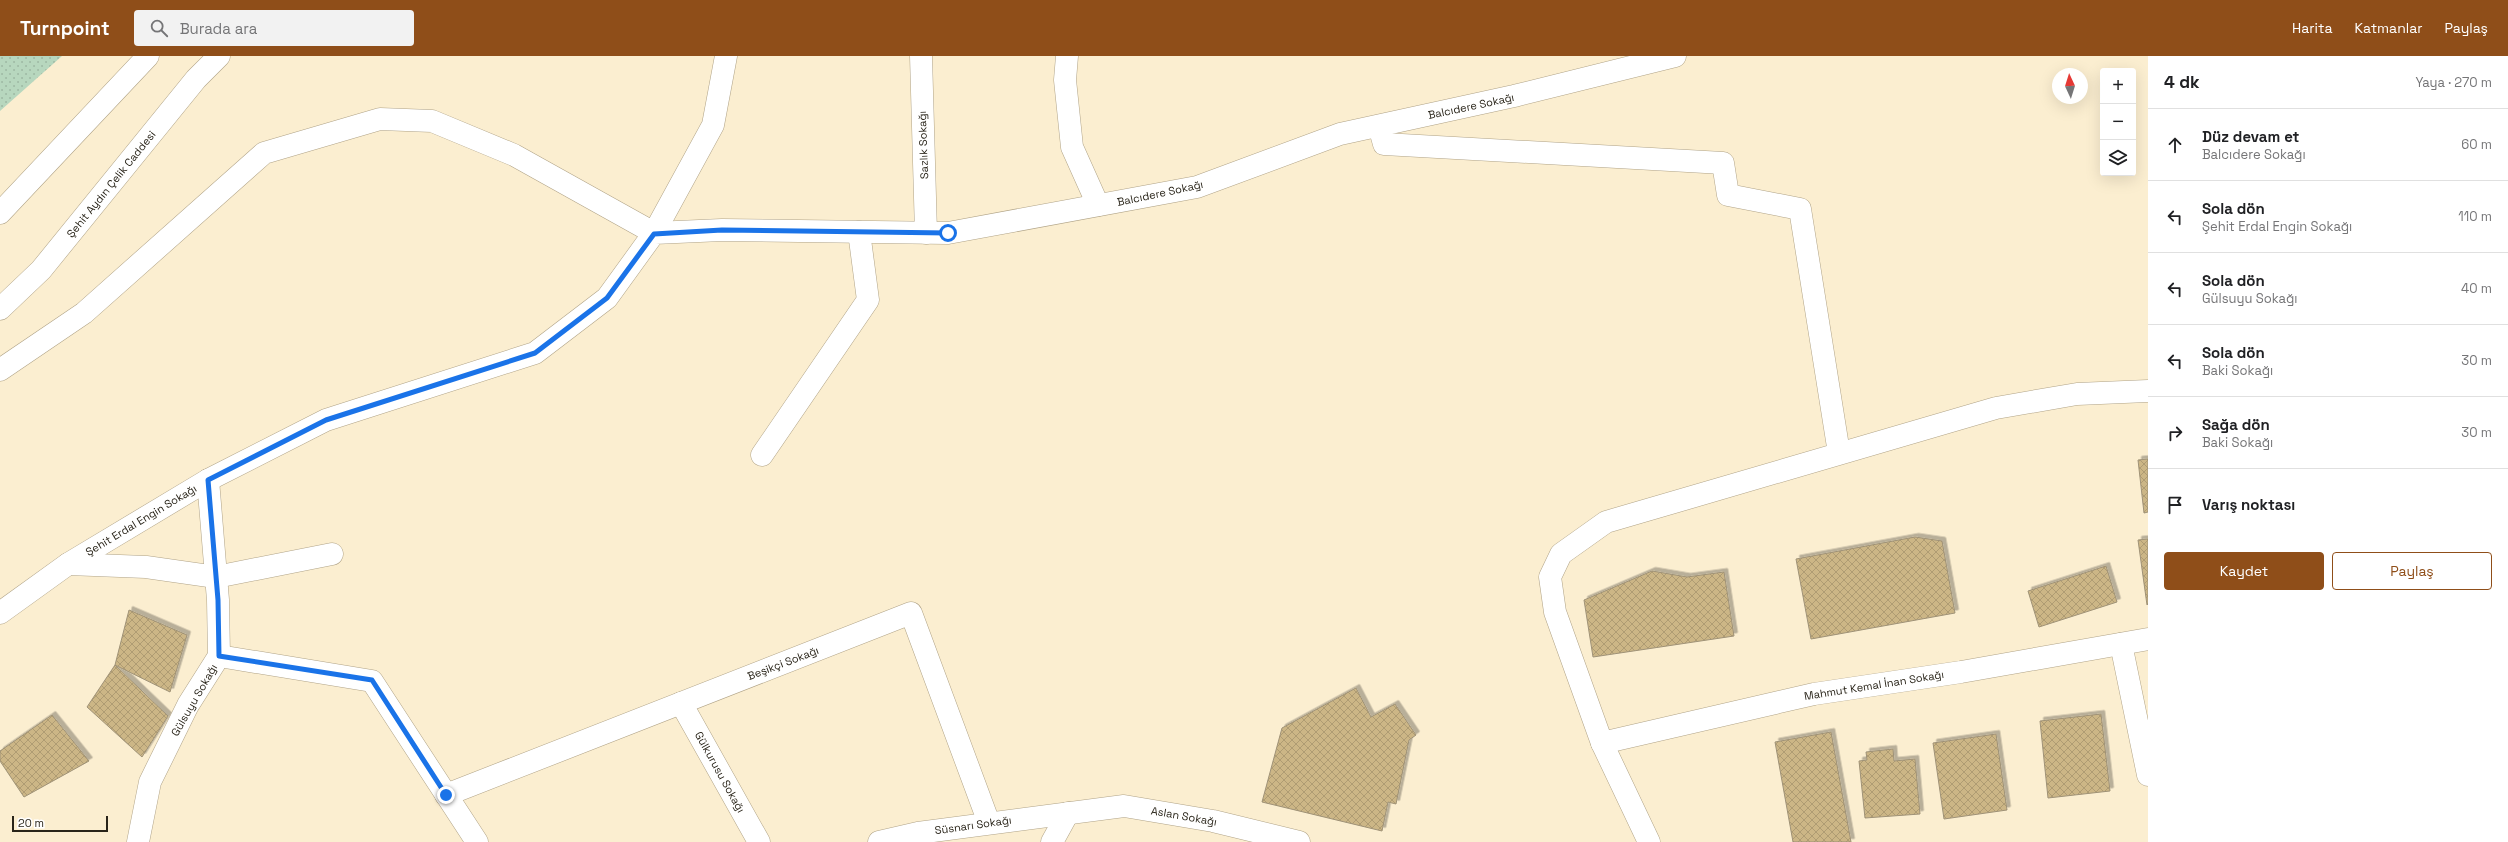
<!DOCTYPE html>
<html lang="tr">
<head>
<meta charset="utf-8">
<style>
	body { margin:0; font-family:"Space Grotesk",sans-serif; background:#f2f2f2; color:#202124 }
	.controls { position:absolute; right:12px; top:12px; display:grid; overflow:hidden; border-radius:4px; box-shadow:0 4px 16px #0002 }
	.controls button { width:36px; height:36px; display:grid; place-items:center; padding:0; border:0; border-bottom:1px solid #e0e0e0; background:#fff; color:#202124; font:20px sans-serif }
	.compass { position:absolute; left:2052px; top:12px; width:36px; height:36px; border-radius:50%; background:#fff; box-shadow:0 4px 16px #0002; rotate:356deg }
	.scale { position:absolute; left:12px; bottom:10px; width:96px; box-sizing:border-box; padding-left:4px; border:2px solid #292419; border-top:0; font-size:11px; line-height:14px; white-space:nowrap; color:#292419; -webkit-text-stroke:3px #fff; paint-order:stroke }
	.stop { position:absolute; width:12px; height:12px; margin:-9px; border:3px solid #1a73e8; border-radius:50%; background:#fff }
	.stop.end { background:#1a73e8; border-color:#fff; box-shadow:0 1px 4px #0008 }
	.list { margin:0; padding:0; list-style:none }
	h2 { display:flex; justify-content:space-between; align-items:center; height:52px; margin:0; padding:0 16px; font-size:17px }
	h2 small { font-size:13px; font-weight:400; color:#757577 }
	.list li { display:grid; grid-template-columns:26px 1fr auto; gap:12px; align-items:center; box-sizing:border-box; height:72px; padding:0 16px; border-top:1px solid #e0e0e0 }
	.list b { display:block; font-size:15px; white-space:nowrap }
	.list p { margin:0; font-size:13px; white-space:nowrap; color:#757577 }
	.list em { font-size:13px; font-style:normal; color:#757577 }
	.actions { display:flex; gap:8px; padding:12px 16px }
	.actions a { flex:1; padding:9px 0; border:1px solid #8f4e19; border-radius:4px; text-align:center; font-size:14px; color:#8f4e19 }
	.actions .main { background:#8f4e19; color:#fff }
	.icon { flex:none; width:22px; height:22px; fill:none; stroke:currentColor; stroke-width:2; stroke-linecap:round; stroke-linejoin:round }
	.map { position:relative; flex:none; width:2148px; height:786px; overflow:hidden }
	header { display:flex; align-items:center; gap:24px; box-sizing:border-box; height:56px; padding:0 20px; background:#8f4e19; color:#fff }
	header strong { font-size:19px }
	nav { display:flex; gap:22px; margin-inline-start:auto; font-size:14px }
	.search { width:280px; height:36px; background:#f2f2f2; display:flex; align-items:center; gap:10px; box-sizing:border-box; padding:0 14px; border-radius:4px; color:#757577; font-size:15px }
	main { display:flex }
	aside { flex:1; background:#fff }
	.map>svg:first-child { display:block }
	.park { fill:url(#park-dots) }
	.building { fill:url(#building-cross-hatch); stroke:#9f9277; filter:url(#shadow) }
	.lines { fill:none; stroke-linecap:round; stroke-linejoin:round }
	.street-casing { stroke:#b0a387; stroke-width:23 }
	.secondary-casing { stroke:#b0a387; stroke-width:23 }
	.street { stroke:#fff; stroke-width:22 }
	.secondary { stroke:#fff; stroke-width:22 }
	.route { stroke:#1a73e8; stroke-width:5 }
	.labels { text-anchor:middle; stroke-width:3; stroke-linejoin:round; paint-order:stroke }
	.street-label { font-size:11px; fill:#292419; stroke:#fff }
</style>
</head>
<body>
<header>
<strong>Turnpoint</strong>
<div class="search"><svg class="icon" aria-label="search" viewBox="0 0 24 24"><circle cx="10" cy="10" r="6"/><path d="M15 15l6 6"/></svg>Burada ara</div>
<nav><a>Harita</a><a>Katmanlar</a><a>Paylaş</a></nav>
</header>
<main>
<div class="map">
<svg width="2148" height="786" viewBox="0 0 2148 786">
	<defs>
		<pattern id="park-dots" width="8" height="8" patternUnits="userSpaceOnUse"><rect width="8" height="8" fill="#b7d7be"/><path d="M2 2h.1M6 6h.1" fill="none" stroke="#9db8a3" stroke-width="1.8" stroke-linecap="round"/></pattern>
		<pattern id="building-cross-hatch" width="8" height="8" patternUnits="userSpaceOnUse"><rect width="8" height="8" fill="#ccb686"/><path d="M0 0l8 8M0 8l8-8" fill="none" stroke="#af9c73"/></pattern>
		<filter id="shadow"><feDropShadow dx="3.5" dy="-3.5" stdDeviation="0" flood-color="#0004"/></filter>
	</defs>
	<rect width="100%" height="100%" fill="#fbeed0"/>
	<path class="park" d="M0,0H62L0,55Z"/>
	<g class="building">
		<path d="M2148,403V456L2144,457L2138,404Z"/>
		<path d="M1915,481L1942,485L1955,557L1811,583L1796,503Z"/>
		<path d="M2148,483V548L2147,549L2138,484Z"/>
		<path d="M2106,510L2117,546L2039,571L2028,535Z"/>
		<path d="M1652,515L1687,521L1724,516L1734,580L1593,601L1584,544Z"/>
		<path d="M129,554L187,579L170,636L115,609Z"/>
		<path d="M115,609L168,660L142,701L87,651Z"/>
		<path d="M1356,632L1371,661L1395,648L1416,679L1409,684L1396,748L1388,746L1382,775L1262,746L1282,672Z"/>
		<path d="M2101,658L2110,735L2048,742L2040,665Z"/>
		<path d="M52,659L89,705L24,741L0,705V695Z"/>
		<path d="M1831,676L1851,786H1793L1775,686Z"/>
		<path d="M1996,678L2007,754L1944,763L1933,687Z"/>
		<path d="M1893,693L1894,705L1915,703L1920,758L1865,762L1859,705L1867,704L1866,696Z"/>
	</g>
	<g class="lines">
		<g class="street-casing">
			<g id="street">
				<path d="M921,0L926,177"/>
				<path d="M1067,0L1065,24L1072,91L1098,149"/>
				<path d="M1379,70L1384,88L1723,107L1728,139L1800,153L1839,397"/>
				<path d="M0,314L84,257L264,97L380,63L432,65L514,99L654,177L713,69L726,0"/>
				<path d="M762,399L868,244L859,176"/>
				<path d="M68,508L146,511L216,521L332,498"/>
				<path d="M2121,588L2148,719"/>
				<path d="M219,600L372,625L477,786"/>
				<path d="M681,647L759,786"/>
				<path d="M1602,687L1814,638L1961,616L2148,583"/>
				<path d="M446,739L911,557L989,767"/>
				<path d="M138,786L150,726L188,649L219,600L218,544L208,424"/>
				<path d="M1052,786L1068,757"/>
				<path d="M1649,786L1602,687L1555,556L1550,521L1561,498L1606,466L1996,352L2077,338L2148,335"/>
			</g>
		</g>
		<g class="secondary-casing">
			<g id="secondary">
				<path d="M0,157L148,0"/>
				<path d="M0,253L41,214L196,23L219,0"/>
				<path d="M0,557L68,508L208,424L326,364L535,297L607,242L654,177L722,174L948,177L1197,131L1340,78L1514,40L1675,0"/>
				<path d="M879,786L918,777L1124,750L1213,765L1299,786"/>
			</g>
		</g>
		<use href="#street" class="street"/>
		<use href="#secondary" class="secondary"/>
	</g>
	<g class="lines">
		<path class="route" d="M446,739L372,624L219,600L218,544L208,424L326,364L535,297L607,242L654,178L722,174L948,177"/>
	</g>
	<g class="labels">
		<g class="street-label">
			<text transform="translate(1471 50) rotate(-12)" y="4">Balcıdere Sokağı</text>
			<text transform="translate(923 89) rotate(-92)" y="4">Sazlık Sokağı</text>
			<text transform="translate(111 128) rotate(-51)" y="4">Şehit Aydın Çelik Caddesi</text>
			<text transform="translate(1160 137) rotate(-12)" y="4">Balcıdere Sokağı</text>
			<text transform="translate(141 464) rotate(-31)" y="4">Şehit Erdal Engin Sokağı</text>
			<text transform="translate(783 607) rotate(-21)" y="4">Beşikçi Sokağı</text>
			<text transform="translate(1874 629) rotate(-9)" y="4">Mahmut Kemal İnan Sokağı</text>
			<text transform="translate(194 644) rotate(-60)" y="4">Gülsuyu Sokağı</text>
			<text transform="translate(720 716) rotate(61)" y="4">Gülkurusu Sokağı</text>
			<text transform="translate(1184 760) rotate(10)" y="4">Aslan Sokağı</text>
			<text transform="translate(973 769) rotate(-8)" y="4">Süsnarı Sokağı</text>
		</g>
	</g>
</svg>
<div class="controls">
<button>+</button>
<button>−</button>
<button><svg class="icon" aria-label="layers" viewBox="0 0 24 24"><path d="M12 4l9 5-9 5-9-5zM3 14l9 5 9-5"/></svg></button>
</div>
<svg class="compass" viewBox="-18 -18 36 36"><path d="M0-13l5 13h-10z" fill="#e53935"/><path d="M0 13l5-13h-10z" fill="#757577"/></svg>
<div class="scale">20 m</div>
<div class="stop" style="left:948px;top:177px"></div>
<div class="stop end" style="left:446px;top:739px"></div>
</div>
<aside>
<h2>4 dk<small>Yaya · 270 m</small></h2>
<ul class="list">
<li><svg class="icon" aria-label="ahead" viewBox="0 0 24 24"><path d="M12 20V5M6 11l6-6 6 6"/></svg><div><b>Düz devam et</b><p>Balcıdere Sokağı</p></div><em>60 m</em></li>
<li><svg class="icon" aria-label="left" viewBox="0 0 24 24"><path d="M17 20v-9H6M10 6l-5 5 5 5"/></svg><div><b>Sola dön</b><p>Şehit Erdal Engin Sokağı</p></div><em>110 m</em></li>
<li><svg class="icon" aria-label="left" viewBox="0 0 24 24"><path d="M17 20v-9H6M10 6l-5 5 5 5"/></svg><div><b>Sola dön</b><p>Gülsuyu Sokağı</p></div><em>40 m</em></li>
<li><svg class="icon" aria-label="left" viewBox="0 0 24 24"><path d="M17 20v-9H6M10 6l-5 5 5 5"/></svg><div><b>Sola dön</b><p>Baki Sokağı</p></div><em>30 m</em></li>
<li><svg class="icon" aria-label="right" viewBox="0 0 24 24"><path d="M7 20v-9h11M14 6l5 5-5 5"/></svg><div><b>Sağa dön</b><p>Baki Sokağı</p></div><em>30 m</em></li>
<li><svg class="icon" aria-label="arrive" viewBox="0 0 24 24"><path d="M6 21V4h12l-3 4 3 4H6"/></svg><div><b>Varış noktası</b></div></li>
</ul>
<div class="actions"><a class="main">Kaydet</a><a>Paylaş</a></div>
</aside>
</main>
</body>
</html>
